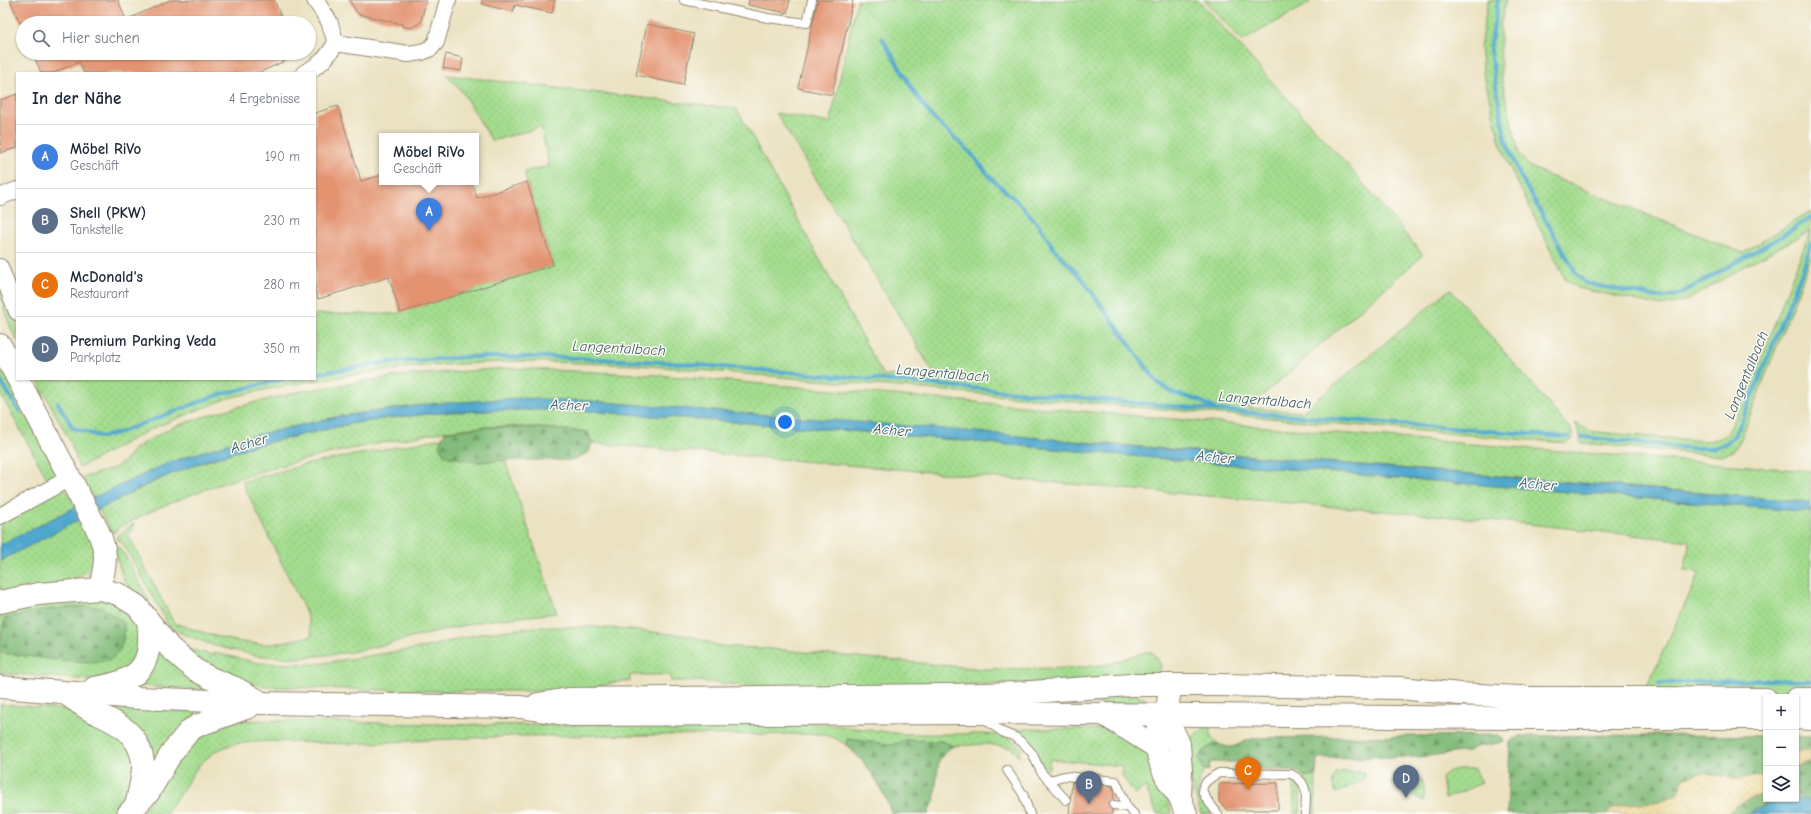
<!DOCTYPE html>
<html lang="de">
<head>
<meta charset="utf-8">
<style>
	body { margin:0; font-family:"Comic Neue",sans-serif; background:#f6f6f7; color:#1f2937 }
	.controls { position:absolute; right:12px; bottom:12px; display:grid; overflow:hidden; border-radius:0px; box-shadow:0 1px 3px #0004 }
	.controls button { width:36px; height:36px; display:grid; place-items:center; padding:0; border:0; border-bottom:1px solid #e0e1e3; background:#fff; color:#1f2937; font:20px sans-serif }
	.you { position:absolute; left:785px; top:422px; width:14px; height:14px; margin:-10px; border:3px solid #fff; border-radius:50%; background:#1a73e8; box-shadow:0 0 0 6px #1a73e833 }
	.badge { display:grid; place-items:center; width:26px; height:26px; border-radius:50%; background:#1a73e8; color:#fff; font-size:13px; font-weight:700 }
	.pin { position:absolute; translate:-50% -33px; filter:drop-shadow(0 1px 2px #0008) }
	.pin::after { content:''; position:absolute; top:21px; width:14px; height:12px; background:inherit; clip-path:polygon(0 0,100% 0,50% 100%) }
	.popup { position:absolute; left:379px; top:133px; width:100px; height:52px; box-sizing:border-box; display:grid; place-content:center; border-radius:0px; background:#fff; filter:drop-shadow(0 1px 3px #0005); font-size:13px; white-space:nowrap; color:#747a83 }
	.popup b { font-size:15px; color:#1f2937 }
	.popup::after { content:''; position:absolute; left:50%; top:100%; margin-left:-8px; border:8px solid transparent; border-top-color:#fff }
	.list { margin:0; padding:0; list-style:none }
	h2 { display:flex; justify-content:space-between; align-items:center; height:52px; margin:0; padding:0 16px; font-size:17px }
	h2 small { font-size:13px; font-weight:400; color:#747a83 }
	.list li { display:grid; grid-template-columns:26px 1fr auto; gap:12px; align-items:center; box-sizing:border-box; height:64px; padding:0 16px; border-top:1px solid #e0e1e3 }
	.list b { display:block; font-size:15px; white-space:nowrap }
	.list p { margin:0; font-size:13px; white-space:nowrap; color:#747a83 }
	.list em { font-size:13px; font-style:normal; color:#747a83 }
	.icon { flex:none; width:22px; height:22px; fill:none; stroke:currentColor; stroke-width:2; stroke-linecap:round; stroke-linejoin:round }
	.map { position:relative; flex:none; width:1811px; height:814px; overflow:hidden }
	.search { position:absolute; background:#fff; box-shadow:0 1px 3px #0004; left:16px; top:16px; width:300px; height:44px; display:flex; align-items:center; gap:10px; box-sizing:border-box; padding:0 14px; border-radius:22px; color:#747a83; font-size:15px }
	.panel { position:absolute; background:#fff; box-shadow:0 1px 3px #0004; left:16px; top:72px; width:300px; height:308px; border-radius:0px }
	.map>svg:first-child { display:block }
	.grass { fill:url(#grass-dots); stroke:#708456 }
	.forest { fill:url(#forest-firs); stroke:#5f734c }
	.sand { fill:url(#sand-dots); stroke:#94825e }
	.water { fill:#50a7cd; stroke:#466876 }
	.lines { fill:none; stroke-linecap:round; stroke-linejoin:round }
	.stream { stroke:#50a7cd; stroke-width:4 }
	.building { fill:#e39370 }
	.lane-casing { stroke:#938670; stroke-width:10 }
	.street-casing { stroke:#938670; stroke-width:18 }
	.secondary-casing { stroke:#938670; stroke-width:24 }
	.primary-casing { stroke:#938670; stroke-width:24 }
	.lane { stroke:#fff; stroke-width:8 }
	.street { stroke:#fff; stroke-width:16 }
	.secondary { stroke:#fff; stroke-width:22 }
	.primary { stroke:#fff; stroke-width:22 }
	.labels { text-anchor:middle; stroke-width:3; stroke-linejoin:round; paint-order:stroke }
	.water-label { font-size:15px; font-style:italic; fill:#435c64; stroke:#fdfcf7 }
</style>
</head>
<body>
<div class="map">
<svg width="1811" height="814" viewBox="0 0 1811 814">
	<defs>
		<pattern id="grass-dots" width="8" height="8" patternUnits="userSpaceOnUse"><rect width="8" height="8" fill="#a4dd8f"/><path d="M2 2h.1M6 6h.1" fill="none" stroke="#8ebe7b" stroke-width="1.8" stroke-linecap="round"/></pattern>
		<pattern id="forest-firs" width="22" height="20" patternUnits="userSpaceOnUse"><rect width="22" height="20" fill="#83bc7a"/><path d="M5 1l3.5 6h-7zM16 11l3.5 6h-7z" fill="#6c9963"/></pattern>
		<pattern id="sand-dots" width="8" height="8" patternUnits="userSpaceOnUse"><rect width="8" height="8" fill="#eeda9e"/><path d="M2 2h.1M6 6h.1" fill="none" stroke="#cdbb88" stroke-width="1.8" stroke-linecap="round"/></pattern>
	</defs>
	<rect width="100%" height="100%" fill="#fdfcf7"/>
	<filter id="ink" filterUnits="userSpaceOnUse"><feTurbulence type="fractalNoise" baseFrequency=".025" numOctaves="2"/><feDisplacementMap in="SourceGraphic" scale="8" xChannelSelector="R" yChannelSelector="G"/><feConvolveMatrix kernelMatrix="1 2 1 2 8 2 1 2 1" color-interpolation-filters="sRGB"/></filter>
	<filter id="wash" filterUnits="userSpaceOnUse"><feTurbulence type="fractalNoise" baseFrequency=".012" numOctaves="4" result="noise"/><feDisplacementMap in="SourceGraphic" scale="16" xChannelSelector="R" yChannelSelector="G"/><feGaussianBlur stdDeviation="0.9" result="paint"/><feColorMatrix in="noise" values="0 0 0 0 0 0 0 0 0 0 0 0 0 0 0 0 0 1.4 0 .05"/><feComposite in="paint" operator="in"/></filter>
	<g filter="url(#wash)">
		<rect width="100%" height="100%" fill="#ebe2c1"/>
		<g class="grass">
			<path d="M857,0H1198L1350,168L1423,255L1248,408L1302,412L1450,289L1572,431V440L1565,443L638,365L520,361L421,366L351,375L273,388L228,398L151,429L79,468L71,443L37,379H315V314H395L553,265L524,172L549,166L541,127L492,141L463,93L446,75L737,109L883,375L929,379L933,372L776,113L830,123Z"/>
			<path d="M1204,0H1308L1310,3L1242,41Z"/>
			<path d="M1488,0H1506L1500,27L1501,77L1519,154L1529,166L1545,174L1743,253L1811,211V258L1740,441L1733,451L1722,456L1581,443L1579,431L1575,423L1590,431L1628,435L1707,441L1721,438L1727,434L1749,391L1810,231L1750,263L1688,300L1662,306L1577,288L1565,279L1512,172L1500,142L1483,72L1480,47Z"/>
			<path d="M0,283L10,311L17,321V341C8,323 0,303 0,283Z"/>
			<path d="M0,364L57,473L54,478L49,482L0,393Z"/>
			<path d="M509,368L657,375L1409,439L1811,471V502L589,401L430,404L341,416L252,436L170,462L93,498L82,478L115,468L128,458L134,449L145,442L173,427L215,413L245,405L302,391L399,376Z"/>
			<path d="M513,410H577L877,433L1155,458L1811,512V692L1645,690L1699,574L1694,571L1684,570L1690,541L1499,521L592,443L588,432C554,429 519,425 485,427C456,428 426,435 398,440C328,452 259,469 193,494C165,505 137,516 112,533L98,509L177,471L253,446L350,424L389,418L449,412Z"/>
			<path d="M442,438L439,444L477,462L505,460L557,613L483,621L352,652L298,658L258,656L212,645L171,629L124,545L116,537L133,524L134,526L128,535L174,623C205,633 238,645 270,644C284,643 299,638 312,636L306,613L242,482L303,465Z"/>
			<path d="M59,487L67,491L76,507L0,545V520Z"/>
			<path d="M81,518L93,534L94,564C76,587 29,589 0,594V561Z"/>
			<path d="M111,539L125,555L155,612L131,591L123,578Z"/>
			<path d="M76,599L109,600L135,617L144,636L130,671L90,680L0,673V610Z"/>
			<path d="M535,627H597L642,631L691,636L719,646L772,649L984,669L1074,668L1109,664L1145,652H1152L1160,663L1161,668L1154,675L1051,683L768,688L698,681H671V675H630V681L617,682L579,691H425L273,687L250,684L214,672L182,648L214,655L215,653L259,663L317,664L426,647L483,633Z"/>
			<path d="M163,650L208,684L206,690L139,686L138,683L156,652Z"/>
			<path d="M1130,694L1145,698L1144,705L1017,703Z"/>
			<path d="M0,704C28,707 89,708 110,725C119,733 127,744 134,753V791L115,814H0Z"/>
			<path d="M117,708L196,712L197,718L156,765L117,715Z"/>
			<path d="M240,720L483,725L805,722L903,734H982L1001,735L1013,740L1022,749L1019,752V757L1012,748L988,744L953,746L942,741L905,740L893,745L848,739L846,745L835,738L820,734L513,736L349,744L270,741L241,743L227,746L214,752L199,765L166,814H141L191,738Z"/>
			<path d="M1211,724V736L1217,743L1205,749L1198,759L1205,771C1191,789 1198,801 1213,814H1201C1195,795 1181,755 1193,737C1198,731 1205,728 1211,724Z"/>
			<path d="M1011,729H1104L1120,733L1147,750L1158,772L1172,814H1157L1145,786L1136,795L1122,776V766L1050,759L1049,769L1046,770L1030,742Z"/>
			<path d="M1474,769L1481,783L1445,799L1442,778C1450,767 1461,769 1474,769Z"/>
			<path d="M1410,771C1423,778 1427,786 1423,801L1392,783L1395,778L1401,772Z"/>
			<path d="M1337,772H1364V780L1336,793L1332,783Z"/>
			<path d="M1303,776H1316L1315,814H1308C1309,801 1312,787 1303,776Z"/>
			<path d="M1294,778C1303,786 1300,802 1300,814H1294Z"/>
		</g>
		<g class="forest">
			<path d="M484,427L538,428L588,432L592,443L589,452L573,460H505L477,462L445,456L439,444L445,432Z"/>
			<path d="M86,606L103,608L124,623C124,636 124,652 110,659C95,667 22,655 0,653V641L5,618L43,610Z"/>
			<path d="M1498,735L1502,738L1504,742L1475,747L1468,751L1420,757L1317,758L1316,776H1303L1298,772L1287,770L1257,769L1256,762H1210L1209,770L1205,771L1198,759L1205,749L1217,743C1236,753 1237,741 1257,738Z"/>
			<path d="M1652,735L1766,736V775L1738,779L1701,772L1684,778L1677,794C1672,796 1666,800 1660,801C1641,805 1621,800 1606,814H1507L1510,742L1514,738L1519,736Z"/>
			<rect x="1796" y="736" width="15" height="15"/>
			<path d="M847,739L893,745L905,740L942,741L953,746L946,751L939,760L934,802L930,807L929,814H892C882,788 868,763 846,745Z"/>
			<path d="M1806,763L1811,764V799L1755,810L1749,814H1728C1736,802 1753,797 1766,794V799H1796V767Z"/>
		</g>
		<g class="sand">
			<path d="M1796,751H1811V764L1806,763L1796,767Z"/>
			<path d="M1701,772L1738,779L1766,775V794C1753,797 1736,802 1728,814H1606C1621,800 1641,805 1660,801C1666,800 1672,796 1677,794L1684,778Z"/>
		</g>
		<g class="water">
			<path d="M521,398L589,401L934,428L1112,445L1811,502V512L1154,458L877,433L577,410H513L449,412L389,418L350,424L253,446L208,460L154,481L0,561V545L93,498L170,462L252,436L341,416L430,404Z"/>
			<path d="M1811,799V814H1749C1765,802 1792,800 1811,799Z"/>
		</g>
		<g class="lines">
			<g class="stream">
				<path d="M1498,0L1490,50L1505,138L1519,174L1576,273L1585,283L1662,298L1680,294L1782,236L1811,217"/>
				<path d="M882,38L917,97L933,118L970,152L991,178L1020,204L1038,224L1055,250L1080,276L1157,382L1173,393L1198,400L1214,408"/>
				<path d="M315,374L383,363L469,357H553L662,362L883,380L1216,410L1568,437"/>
				<path d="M0,380L19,411"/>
				<path d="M58,403L73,428L102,437L118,433L218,395L283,379"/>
				<path d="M1582,437L1689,448H1714L1726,443L1734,436L1742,421L1803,269L1811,244"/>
				<path d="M1659,683L1765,680L1811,681"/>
			</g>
		</g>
		<g id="blocks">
			<g class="building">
				<path d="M10,0H118L126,20L170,0H274L284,23H20Z"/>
				<path d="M349,0H426L421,22L411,28L402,26V24L358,14Z"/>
				<path d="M482,0H555L552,13L515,5L513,12L482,4Z"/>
				<path d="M749,0H790L787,13L748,5Z"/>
				<path d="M818,0H853L832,95L798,88Z"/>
				<path d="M647,24L694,34L683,85L636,75Z"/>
				<path d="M33,53H303L258,73H84L79,62L53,73H41Z"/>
				<path d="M446,54L463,58L461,71L443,68Z"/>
				<path d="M17,94V148L0,153V100Z"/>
				<path d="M338,106L361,181L382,175V182H472L477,198L527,182L553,265L400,313L389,277L318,299L315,290V113Z"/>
				<path d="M1072,782L1112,786L1114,790L1113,800L1109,805L1112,810V814H1069Z"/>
				<path d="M1278,783V810H1227L1219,802V784Z"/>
			</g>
		</g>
	</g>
	<g filter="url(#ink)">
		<use href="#blocks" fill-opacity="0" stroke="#938670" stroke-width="1"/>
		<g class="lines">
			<g class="lane-casing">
				<g id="lane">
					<path d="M684,0L768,18L807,23L812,0"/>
					<path d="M983,718L1002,732L1015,737L1024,744L1032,753L1041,772L1066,800"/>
					<path d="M1007,770L1023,794L1030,814"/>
					<path d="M1050,780L1064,776L1116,781L1127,807"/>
					<path d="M1114,805L1127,807L1134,814"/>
					<path d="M1218,814C1204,795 1191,788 1219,773L1291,774C1310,783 1306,796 1305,814"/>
				</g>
			</g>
			<g class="street-casing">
				<g id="street">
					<path d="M315,0L329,21L336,43"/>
					<path d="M304,73C320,65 327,58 336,43L408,54L422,52L431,48L436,42L448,0"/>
					<path d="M0,197L17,190"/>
					<path d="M0,267L17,312"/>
					<path d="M0,516L70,478"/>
				</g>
			</g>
			<g class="secondary-casing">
				<g id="secondary">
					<path d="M0,345L17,377"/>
					<path d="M0,602L38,594L100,589C105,563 109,556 98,531L18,379"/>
					<path d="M1171,685C1169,694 1168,705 1166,713C1164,718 1159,721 1158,726C1153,753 1163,777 1180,797"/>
					<path d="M1103,714L1156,747"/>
					<path d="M1165,714L1179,744L1181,770L1180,797L1186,814"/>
				</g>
			</g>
			<g class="primary-casing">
				<g id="primary">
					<path d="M100,589L118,594L137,606L169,647L194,669L210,678L235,688L257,700"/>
					<path d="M0,687L138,698L261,703L521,707L570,715L976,713L1505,718H1766"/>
					<path d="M94,688C139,681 154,667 148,621"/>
					<path d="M64,693C72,698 80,704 88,709C113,722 138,728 143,762C144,775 139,790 137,802"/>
					<path d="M1796,699H1811"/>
					<path d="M538,704L569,699L949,695L1017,693L1130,685H1217L1400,688L1460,694L1519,697L1766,699"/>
					<path d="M1796,718L1811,719"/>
					<path d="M128,814L149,792L172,752L190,730L199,725L249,707"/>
				</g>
			</g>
			<use href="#lane" class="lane"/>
			<use href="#street" class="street"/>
			<use href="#secondary" class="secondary"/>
			<use href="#primary" class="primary"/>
		</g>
	</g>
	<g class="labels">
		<g class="water-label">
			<text transform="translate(619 348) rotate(3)" y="5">Langentalbach</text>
			<text transform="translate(943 373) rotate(5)" y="5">Langentalbach</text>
			<text transform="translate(1746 375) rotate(-68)" y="5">Langentalbach</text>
			<text transform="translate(1265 400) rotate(5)" y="5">Langentalbach</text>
			<text transform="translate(569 405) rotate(2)" y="5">Acher</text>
			<text transform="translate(892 430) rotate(5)" y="5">Acher</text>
			<text transform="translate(249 443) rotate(-16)" y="5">Acher</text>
			<text transform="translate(1215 457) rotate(5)" y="5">Acher</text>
			<text transform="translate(1538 484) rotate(5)" y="5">Acher</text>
		</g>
	</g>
</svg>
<div class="controls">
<button>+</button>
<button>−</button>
<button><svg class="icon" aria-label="layers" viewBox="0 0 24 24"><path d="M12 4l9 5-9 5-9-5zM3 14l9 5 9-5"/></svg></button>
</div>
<div class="you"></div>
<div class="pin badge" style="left:429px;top:231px;background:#3f7fe0">A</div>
<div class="popup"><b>Möbel RiVo</b>Geschäft</div>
<div class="pin badge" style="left:1089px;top:804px;background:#5c6f8a">B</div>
<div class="pin badge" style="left:1248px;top:790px;background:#e8710a">C</div>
<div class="pin badge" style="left:1406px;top:798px;background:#5c6f8a">D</div>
<div class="search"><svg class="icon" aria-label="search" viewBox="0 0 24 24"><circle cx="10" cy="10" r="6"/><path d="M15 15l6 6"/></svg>Hier suchen</div>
<section class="panel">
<h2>In der Nähe<small>4 Ergebnisse</small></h2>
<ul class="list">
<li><span class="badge" style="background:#3f7fe0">A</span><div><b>Möbel RiVo</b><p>Geschäft</p></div><em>190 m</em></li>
<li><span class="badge" style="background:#5c6f8a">B</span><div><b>Shell (PKW)</b><p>Tankstelle</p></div><em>230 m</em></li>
<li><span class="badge" style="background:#e8710a">C</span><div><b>McDonald's</b><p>Restaurant</p></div><em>280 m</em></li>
<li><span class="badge" style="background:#5c6f8a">D</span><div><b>Premium Parking Veda</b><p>Parkplatz</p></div><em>350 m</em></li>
</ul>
</section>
</div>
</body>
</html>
